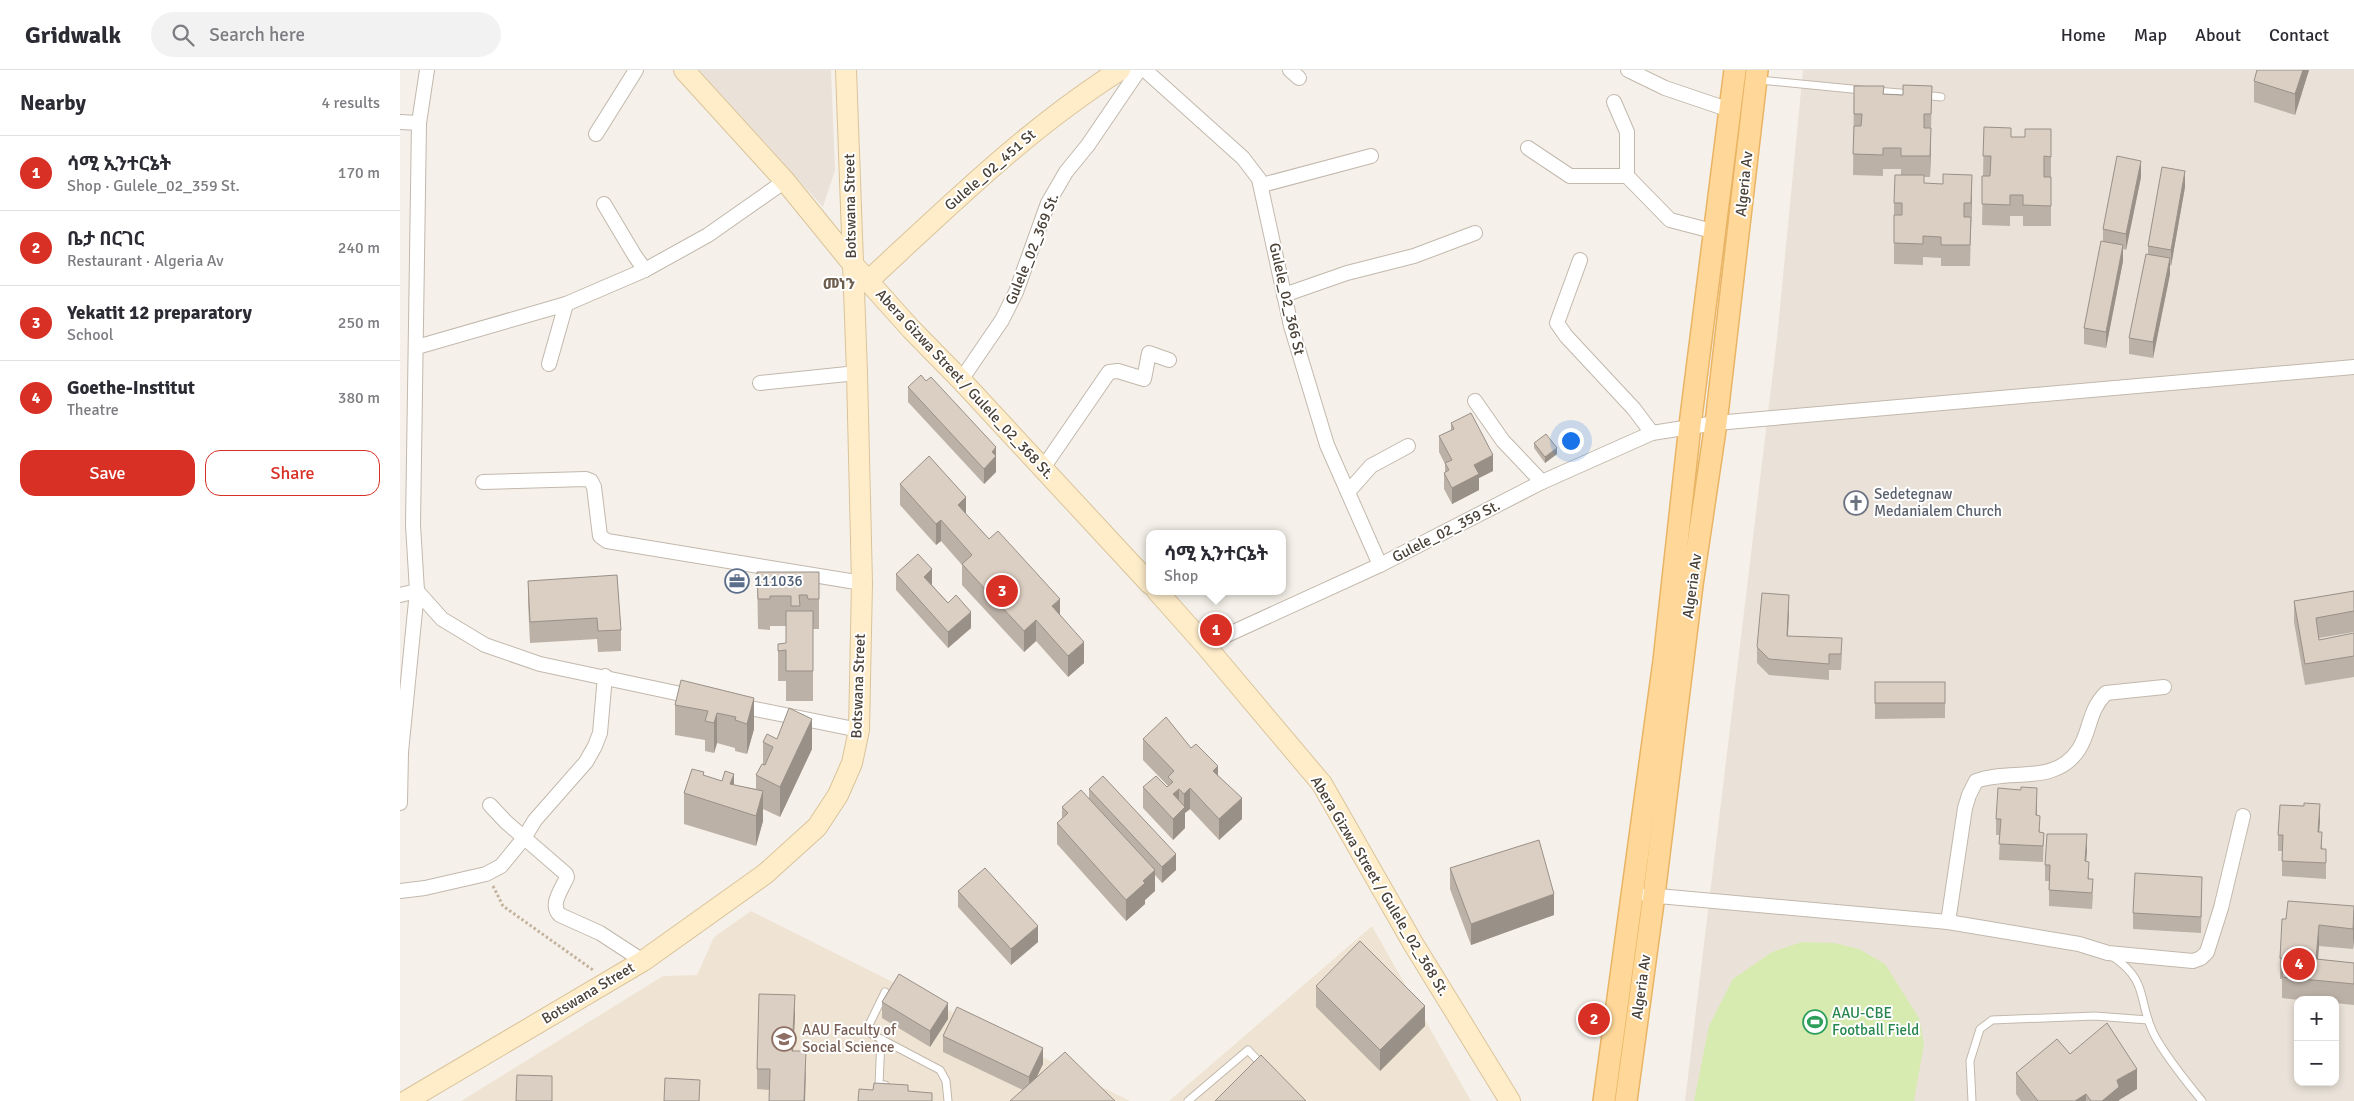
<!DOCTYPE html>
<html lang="en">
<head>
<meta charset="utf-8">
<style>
	body { margin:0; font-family:Signika,"Noto Sans Ethiopic",sans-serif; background:#f2f2f3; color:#2b2b33 }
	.controls { position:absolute; right:15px; bottom:15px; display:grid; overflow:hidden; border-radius:10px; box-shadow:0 2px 8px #0003 }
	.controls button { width:45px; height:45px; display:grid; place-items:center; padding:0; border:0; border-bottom:1px solid #e1e1e2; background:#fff; color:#2b2b33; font:25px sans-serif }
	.you { position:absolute; left:1170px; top:370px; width:18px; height:18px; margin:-12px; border:4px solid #fff; border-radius:50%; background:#1a73e8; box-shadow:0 0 0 8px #1a73e833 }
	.badge { display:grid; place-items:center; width:32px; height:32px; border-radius:50%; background:#d93025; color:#fff; font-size:16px; font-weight:700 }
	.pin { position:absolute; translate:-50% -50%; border:2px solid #fff; box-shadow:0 1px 5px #0006 }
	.popup { position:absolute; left:746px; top:460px; width:140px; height:65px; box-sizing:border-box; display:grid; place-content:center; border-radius:10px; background:#fff; filter:drop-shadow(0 1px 4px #0005); font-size:16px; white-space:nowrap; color:#7c7c81 }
	.popup b { font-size:19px; color:#2b2b33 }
	.popup::after { content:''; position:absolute; left:50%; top:100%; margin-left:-10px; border:10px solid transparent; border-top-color:#fff }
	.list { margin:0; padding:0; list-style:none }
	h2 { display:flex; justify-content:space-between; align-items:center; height:65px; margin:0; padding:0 20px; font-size:21px }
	h2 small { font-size:16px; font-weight:400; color:#7c7c81 }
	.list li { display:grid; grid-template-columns:32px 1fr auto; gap:15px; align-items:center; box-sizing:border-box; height:75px; padding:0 20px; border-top:1px solid #e1e1e2 }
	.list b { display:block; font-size:19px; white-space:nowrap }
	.list p { margin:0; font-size:16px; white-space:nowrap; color:#7c7c81 }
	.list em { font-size:16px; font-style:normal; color:#7c7c81 }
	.actions { display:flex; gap:10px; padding:15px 20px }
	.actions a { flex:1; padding:11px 0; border:1px solid #d93025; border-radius:15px; text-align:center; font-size:18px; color:#d93025 }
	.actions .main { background:#d93025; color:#fff }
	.icon { flex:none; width:28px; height:28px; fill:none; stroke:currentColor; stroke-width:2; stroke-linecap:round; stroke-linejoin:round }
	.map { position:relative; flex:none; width:1954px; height:1031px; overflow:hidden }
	header { display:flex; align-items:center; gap:30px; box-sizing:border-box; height:70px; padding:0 25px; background:#fff; border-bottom:1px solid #e1e1e2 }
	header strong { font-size:24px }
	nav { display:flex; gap:28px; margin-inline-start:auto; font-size:18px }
	.search { width:350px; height:45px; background:#f2f2f3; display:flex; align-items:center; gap:12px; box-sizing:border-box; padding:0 18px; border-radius:28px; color:#7c7c81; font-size:19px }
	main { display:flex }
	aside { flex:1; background:#fff }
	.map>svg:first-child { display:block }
	.residential { fill:#eae2d8; fill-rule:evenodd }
	.education { fill:#efe4d3 }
	.pitch { fill:#d7ebb1 }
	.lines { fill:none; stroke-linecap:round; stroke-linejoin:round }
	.lane-casing { stroke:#c2b8ac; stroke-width:9 }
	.street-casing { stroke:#c2b8ac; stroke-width:16 }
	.secondary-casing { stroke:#dac39a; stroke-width:22 }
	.primary-casing { stroke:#e9b464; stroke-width:24 }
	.path { stroke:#c4b29c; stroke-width:3; stroke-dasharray:2.5 2.5; stroke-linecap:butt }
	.lane { stroke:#fff; stroke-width:7 }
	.street { stroke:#fff; stroke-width:14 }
	.secondary { stroke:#ffedca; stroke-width:20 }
	.primary { stroke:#ffd899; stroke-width:21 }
	.wall { fill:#bcb1a7 }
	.shaded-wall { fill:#999088 }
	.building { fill:#dbcec2; stroke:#999088 }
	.labels { text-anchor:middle; stroke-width:4; stroke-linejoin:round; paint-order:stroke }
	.street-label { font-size:15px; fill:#4a4137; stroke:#fff }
	.worship-label { font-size:15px; fill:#5b616d; stroke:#fff; text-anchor:start }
	.service-label { font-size:15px; fill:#4e5e75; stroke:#fff; text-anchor:start }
	.leisure-label { font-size:15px; fill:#27864d; stroke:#fff; text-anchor:start }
	.education-label { font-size:15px; fill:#785e54; stroke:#fff; text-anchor:start }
	.neighbourhood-label { font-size:16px; font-weight:bold; fill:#6d5e4e; stroke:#fff }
</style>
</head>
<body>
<header>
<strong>Gridwalk</strong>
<div class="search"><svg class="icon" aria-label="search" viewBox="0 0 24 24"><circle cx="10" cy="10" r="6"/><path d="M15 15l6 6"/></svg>Search here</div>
<nav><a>Home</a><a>Map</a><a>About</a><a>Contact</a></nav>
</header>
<main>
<aside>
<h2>Nearby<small>4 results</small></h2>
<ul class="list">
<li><span class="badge">1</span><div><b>ሳሚ ኢንተርኔት</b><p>Shop · Gulele_02_359 St.</p></div><em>170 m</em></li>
<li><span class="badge">2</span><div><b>ቤታ በርገር</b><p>Restaurant · Algeria Av</p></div><em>240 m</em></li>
<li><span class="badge">3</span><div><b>Yekatit 12 preparatory</b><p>School</p></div><em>250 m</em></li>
<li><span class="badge">4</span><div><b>Goethe-Institut</b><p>Theatre</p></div><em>380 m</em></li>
</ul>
<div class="actions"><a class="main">Save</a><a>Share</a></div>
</aside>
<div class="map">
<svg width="1954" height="1031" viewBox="0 0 1954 1031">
	<rect width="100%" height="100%" fill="#f5f1ea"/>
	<g class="residential">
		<path d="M299,0H431L435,100L423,137Z"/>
		<path d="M1403,0H1954V1031H1285L1377,268ZM1898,930H1935V1012H1898Z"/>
	</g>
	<g class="education">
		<path d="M351,841L730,1031H61L263,906L297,905L314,867Z"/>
		<path d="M972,856L1071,1031H769Z"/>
	</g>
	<path class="pitch" d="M1402,872L1434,873L1459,879L1485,894L1519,948L1524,974L1514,1031H1294L1309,956L1333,909L1372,882Z"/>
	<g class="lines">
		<g class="lane-casing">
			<g id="lane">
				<path d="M1359,10L1462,20"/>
				<path d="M1476,21L1512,24"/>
				<path d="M1523,25L1541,27"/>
				<path d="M1712,886C1752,913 1736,933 1756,968C1769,991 1786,1011 1802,1031"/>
				<path d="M485,922L466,961L540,1000L546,1011L548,1031"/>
				<path d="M481,969L479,1015H485"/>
				<path d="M788,1031L848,980L862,995"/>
				<path d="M1572,1031L1570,991L1580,959L1592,950L1695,946L1748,950"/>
			</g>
		</g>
		<g class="street-casing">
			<g id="street">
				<path d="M745,0L843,88L859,109L891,256L927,375L980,495"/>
				<path d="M890,0L899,8"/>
				<path d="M1228,0L1265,18L1330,40"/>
				<path d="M1214,32L1227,62V106L1270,150L1316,162"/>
				<path d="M0,52L19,53"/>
				<path d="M196,64L236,0"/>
				<path d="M1128,78L1170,106H1227"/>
				<path d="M862,115L971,86"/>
				<path d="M204,134L235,186L245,200"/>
				<path d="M1180,190L1157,253L1166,266L1234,339L1252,363"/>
				<path d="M884,225L947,203L1014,186L1075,163"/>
				<path d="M17,277L166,234L245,200L308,165L385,111"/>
				<path d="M149,294L166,234"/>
				<path d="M561,310L602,250L616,222L648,133L666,102L688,75L739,0"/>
				<path d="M360,313L457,303"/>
				<path d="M1075,331L1103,371L1142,412"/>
				<path d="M643,398L709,302L718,301L744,309L749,283L769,290"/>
				<path d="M83,412L186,409L191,411L194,417L200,466L207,471L462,513"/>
				<path d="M948,422L971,396L1008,376"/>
				<path d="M0,525L17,521L42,549L85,575L140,594L295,627"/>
				<path d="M805,575L980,495L1142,412L1252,363L1316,353L1954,297"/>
				<path d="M335,635L459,660"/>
				<path d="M0,733L1,682L17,521L13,455L19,53L27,0"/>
				<path d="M90,735L106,752L166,804L167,807C162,819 149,835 160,845L200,863L243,891"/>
				<path d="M0,821L25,818L86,804L101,796L124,768L135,750L186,692L195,676L200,663L205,606"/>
				<path d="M1247,825L1548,852L1679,874L1708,883L1793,891L1801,888L1807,882L1821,838L1843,746"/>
				<path d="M1548,852L1565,738L1569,725L1576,711C1612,698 1655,716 1679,679C1691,660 1688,641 1706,623L1764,617"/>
			</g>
		</g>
		<g class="secondary-casing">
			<g id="secondary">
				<path d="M284,0L385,111L451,192L511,259L561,310L750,514"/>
				<path d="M468,211C549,136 627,59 720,0"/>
				<path d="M757,521L805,575L922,714L1014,875L1110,1031"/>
				<path d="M6,1031L243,891L365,804L417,757L438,725L452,693L459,660L462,513L457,303L446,0"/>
			</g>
		</g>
		<g class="primary-casing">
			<g id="primary">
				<path d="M1204,1031L1264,591L1290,355L1335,0"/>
				<path d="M1226,1031L1254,825L1292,515L1316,353L1357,0"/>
			</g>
		</g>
		<path class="path" d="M93,816L103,836L193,900"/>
		<use href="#lane" class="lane"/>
		<use href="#street" class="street"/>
		<use href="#secondary" class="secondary"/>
		<use href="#primary" class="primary"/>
	</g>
	<g class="wall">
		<path d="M1857,0H1909L1895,45L1854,32V11Z"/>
		<path d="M1454,16L1484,24L1503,25L1532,16L1530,107H1524V113L1572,126L1570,196H1541V188L1523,187V195L1494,194V133L1501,105V99H1483V106L1453,105Z"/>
		<path d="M1584,57L1611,67H1625L1651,59V156H1623V146H1610V156L1582,155Z"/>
		<path d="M1741,107L1726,180L1723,179V191L1706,278L1684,274V258L1703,171V159Z"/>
		<path d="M1785,117L1771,196L1770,195V204L1753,288L1729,284V268L1748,184V176Z"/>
		<path d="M508,317L596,402L584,414L508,332Z"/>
		<path d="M1051,353L1093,401L1079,408V420L1052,434L1044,419V403H1045V394L1039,382V366L1051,360Z"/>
		<path d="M1134,373L1157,384L1145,393L1134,378Z"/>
		<path d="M500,414L566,444L660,545L684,593L668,607L636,571L624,582L562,515V495L541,471L536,475L500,435Z"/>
		<path d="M357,502H419V559H413V631H386V611H378V574L386,573V556H370V560L358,559Z"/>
		<path d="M496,504L532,515L571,558L548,578L496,520Z"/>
		<path d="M128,511L221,560V581L198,582L197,569L130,573L128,532Z"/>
		<path d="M1954,521V562L1919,568V570L1954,563V607L1905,615L1894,552V531Z"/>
		<path d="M1389,541L1388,566L1442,584L1441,600H1429V610L1369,605L1357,593V577Z"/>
		<path d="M1475,612H1545V648L1475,649Z"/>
		<path d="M354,628V659L347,684L335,681V678L317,673L314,683L305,681V670L275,665V635Z"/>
		<path d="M377,669L412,679L380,747L363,739V751L356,776L284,754V723L304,706L334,715L356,719V705L363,694V672Z"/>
		<path d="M743,669L791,678L818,705L842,749L819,770L790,739L785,743V758L773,770L743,738V717H767L768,716L743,690Z"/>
		<path d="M689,719L776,800L762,813L755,805V821L745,830V834L726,851L657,774V753L662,748V737L689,728Z"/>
		<path d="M1637,734V745L1640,763H1644L1643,792L1599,790L1600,765H1596V749Z"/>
		<path d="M1920,750L1919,762L1926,795V809L1882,806V781H1878V765Z"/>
		<path d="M1687,780L1686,791L1689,809L1693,825L1692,839L1649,836V811H1645V795Z"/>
		<path d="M1050,798L1154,845L1071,875L1050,819Z"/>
		<path d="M558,821L638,872L611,895L558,837Z"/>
		<path d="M1802,823L1801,863L1733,859V843Z"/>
		<path d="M1954,836V868L1953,879L1919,876L1918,889L1954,893V935L1935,933V930H1900L1882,928V909H1880V888L1886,849Z"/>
		<path d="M916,916L1025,956L980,1001L916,937Z"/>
		<path d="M482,932L548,949L530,977L482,948Z"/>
		<path d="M395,946L393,981L406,1002L405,1031H369L370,1020L357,1019V999Z"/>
		<path d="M543,966L643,994L636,1008L623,1020L543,982Z"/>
		<path d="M1670,984L1737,1019L1719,1030V1031H1621L1616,1024V1003Z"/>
	</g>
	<g class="shaded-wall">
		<path d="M1903,0H1909L1895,45V24Z"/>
		<path d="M1531,58V79L1530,107V86Z"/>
		<path d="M1741,91V107L1726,180V164Z"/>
		<path d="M1785,101V117L1771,196V180Z"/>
		<path d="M1572,105V126L1571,154V133Z"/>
		<path d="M1723,175V191L1706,278V262Z"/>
		<path d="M1770,188V204L1753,288V272Z"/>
		<path d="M596,377V402L584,414V399L592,382Z"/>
		<path d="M1157,378V384L1145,393V387Z"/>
		<path d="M1093,385V401L1079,408V420L1052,434V418L1074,395Z"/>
		<path d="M566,427V448L558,435Z"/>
		<path d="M541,450V471L536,475V454Z"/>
		<path d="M532,499V515L524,522V507Z"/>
		<path d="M1389,525V541L1387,582V566Z"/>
		<path d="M660,529V550L652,536Z"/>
		<path d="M571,542V558L548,578V562Z"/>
		<path d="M636,550V571L624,582V561Z"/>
		<path d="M684,572V593L668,607V586Z"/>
		<path d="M354,628V659L347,684V654Z"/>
		<path d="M317,643V673L314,683V653Z"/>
		<path d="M412,649V679L380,747V717Z"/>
		<path d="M818,696V717L813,701Z"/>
		<path d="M334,704V734L330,714Z"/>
		<path d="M790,718V739L785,743V758L773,770V749L784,738V724Z"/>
		<path d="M1637,718V734L1636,761V745Z"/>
		<path d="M779,719V740L773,724Z"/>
		<path d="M363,721V751L356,776V746Z"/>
		<path d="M842,728V749L819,770V749Z"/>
		<path d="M1920,734V750L1918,778V762Z"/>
		<path d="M1687,764V780L1685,807V791Z"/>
		<path d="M776,784V800L762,813V797Z"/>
		<path d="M755,800V821L745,830V834L726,851V830L743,811Z"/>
		<path d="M1154,824V845L1071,875V854Z"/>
		<path d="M1954,847V868L1953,879V859Z"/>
		<path d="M1919,855V876L1916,910V889Z"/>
		<path d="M638,856V872L611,895V879Z"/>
		<path d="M395,925V946L392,1001V981Z"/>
		<path d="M548,933V949L530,977V961Z"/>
		<path d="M1025,936V956L980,1001V980Z"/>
		<path d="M643,978V994L629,1023V1007Z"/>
		<path d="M406,981L405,1031H404Z"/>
		<path d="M1737,999V1019L1719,1030V1031H1702L1717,1010Z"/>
		<path d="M1686,1024V1031H1675Z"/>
	</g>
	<g class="building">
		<path d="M1857,0H1903L1895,24L1854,11Z"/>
		<path d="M1503,15L1532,16L1531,44H1524V58H1531L1530,86H1501V78H1483V85L1453,84L1454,56H1461L1462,44H1454V16H1484L1483,24L1503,25Z"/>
		<path d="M1584,57L1611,58V67H1625V59H1651V87L1644,86V107H1651V136L1623,135V125H1610V135L1582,134V106H1590L1591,86H1583Z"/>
		<path d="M1717,86L1741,91L1726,164L1703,159Z"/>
		<path d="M1762,97L1785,101L1771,180L1748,176Z"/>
		<path d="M1543,104L1572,105L1571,133H1564V147H1571L1570,175H1541V167L1523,166V174L1494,173V145H1502V133H1494L1495,105H1524V113L1543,114Z"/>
		<path d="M1701,171L1723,175L1706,262L1684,258Z"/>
		<path d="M1746,184L1770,188L1753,272L1729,268Z"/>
		<path d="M521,305L526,311L531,307L596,377L592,382L596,386L584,399L508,317Z"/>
		<path d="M1071,343L1093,385L1074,395L1079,404L1052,418L1044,403L1049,400L1045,393L1052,390L1039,366L1054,359L1051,353Z"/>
		<path d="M1146,364L1157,378L1145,387L1134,373Z"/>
		<path d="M529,386L566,427L558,435L589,469L598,461L660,529L652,536L684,572L668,586L636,550L624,561L562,494L572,485L541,450L536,454L500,414Z"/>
		<path d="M518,484L532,499L524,507L548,533L556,525L571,542L548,562L496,504Z"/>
		<path d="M357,502H419V529H408L407,525H399L400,536H391V526H370V529H358Z"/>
		<path d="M217,505L221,560L198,561L197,548L130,552L128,511Z"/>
		<path d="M1954,521V541L1916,548L1919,570L1954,563V586L1905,594L1894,531Z"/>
		<path d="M1362,523L1389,525L1387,566L1442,568L1441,584H1429V594L1369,589L1357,577Z"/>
		<path d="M386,541H413V601H386V580L378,581V574L386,573Z"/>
		<path d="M281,610L354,628L347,654L335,650L336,647L317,643L314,653L305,651L308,641L275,635Z"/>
		<rect x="1475" y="612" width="70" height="21"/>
		<path d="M389,638L412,649L380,717L356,705L362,694L365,695L373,677L363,672L367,664L377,669Z"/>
		<path d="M766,647L791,678L796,674L818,696L813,701L842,728L819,749L790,718L784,724L779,719L773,724L785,737L773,749L743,717L756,706L767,717L773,712L768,707L774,701L743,669Z"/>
		<path d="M292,699L304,702L303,705L322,711L325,701L334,704L330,714L363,721L356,746L284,723Z"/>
		<path d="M703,706L776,784L762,797L689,719Z"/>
		<path d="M1621,717L1637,718L1636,745L1640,746L1639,762L1644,763L1643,776L1599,774L1601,749H1596L1598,718L1621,720Z"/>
		<path d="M681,720L755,800L743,811L745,813L726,830L657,753L668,743L662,737Z"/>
		<path d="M1904,733L1920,734L1918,762H1922L1921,779H1926V793L1882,791L1883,765H1878L1880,735L1904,736Z"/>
		<path d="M1647,764H1687L1685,791L1689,792L1688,809H1693L1692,823L1649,820L1650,795H1645Z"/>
		<path d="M1139,770L1154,824L1071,854L1050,798Z"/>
		<path d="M585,798L638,856L611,879L558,821Z"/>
		<path d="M1735,803L1802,807L1801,847L1733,843Z"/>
		<path d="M1888,831L1954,836L1953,859L1919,855L1916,889L1954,893V914L1882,907L1883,888H1880L1882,849H1886Z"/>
		<path d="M960,871L1025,936L980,980L916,916Z"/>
		<path d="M499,904L548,933L530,961L482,932Z"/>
		<path d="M359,924L395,925L392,981H406L404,1031H369L370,999H357Z"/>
		<path d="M557,937L643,978L629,1007L543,966Z"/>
		<path d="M1707,953L1737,999L1717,1010L1719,1017L1702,1031H1691L1686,1024L1675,1031H1638L1616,1003L1657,969L1670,984Z"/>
		<path d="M665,982L715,1031H610Z"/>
		<path d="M861,985L906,1031H815Z"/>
		<path d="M117,1005L152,1006V1031H116Z"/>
		<path d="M265,1008L300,1010L299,1031H264Z"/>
		<path d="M474,1013L508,1015V1021L532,1023V1031H458L459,1019L473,1020Z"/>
	</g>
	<defs>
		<g id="church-ring" transform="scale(1.25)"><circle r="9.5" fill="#fff" stroke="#6b7280" stroke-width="1.5"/><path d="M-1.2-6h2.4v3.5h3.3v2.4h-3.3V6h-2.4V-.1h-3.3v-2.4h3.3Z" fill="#6b7280"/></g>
		<g id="office-ring" transform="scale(1.25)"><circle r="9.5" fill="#fff" stroke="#5c6f8a" stroke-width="1.5"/><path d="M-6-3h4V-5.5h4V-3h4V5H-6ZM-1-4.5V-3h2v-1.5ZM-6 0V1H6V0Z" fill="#5c6f8a"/></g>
		<g id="stadium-ring" transform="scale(1.25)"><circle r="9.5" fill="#fff" stroke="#2e9e5b" stroke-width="1.5"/><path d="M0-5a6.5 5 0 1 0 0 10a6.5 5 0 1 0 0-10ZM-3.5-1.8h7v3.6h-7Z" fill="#2e9e5b"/></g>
		<g id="university-ring" transform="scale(1.25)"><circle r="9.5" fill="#fff" stroke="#8d6e63" stroke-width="1.5"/><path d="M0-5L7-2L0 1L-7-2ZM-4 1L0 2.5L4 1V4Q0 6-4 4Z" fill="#8d6e63"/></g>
	</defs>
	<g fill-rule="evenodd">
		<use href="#church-ring" x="1456" y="433"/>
		<use href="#office-ring" x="337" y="511"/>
		<use href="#stadium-ring" x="1415" y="952"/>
		<use href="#university-ring" x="384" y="969"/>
	</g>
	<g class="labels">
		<g class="street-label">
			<text transform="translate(590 100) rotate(-41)" y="5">Gulele_02_451 St</text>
			<text transform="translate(1344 114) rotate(-84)" y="5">Algeria Av</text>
			<text transform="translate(450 136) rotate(-91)" y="5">Botswana Street</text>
			<text transform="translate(632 179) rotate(-68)" y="5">Gulele_02_369 St.</text>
			<text transform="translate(887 229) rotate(77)" y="5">Gulele_02_366 St</text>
			<text transform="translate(565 314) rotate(47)" y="5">Abera Gizwa Street / Gulele_02_368 St.</text>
			<text transform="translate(1046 461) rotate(-27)" y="5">Gulele_02_359 St.</text>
			<text transform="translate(1292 516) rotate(-82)" y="5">Algeria Av</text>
			<text transform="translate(458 616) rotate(-88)" y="5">Botswana Street</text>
			<text transform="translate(980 816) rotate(59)" y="5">Abera Gizwa Street / Gulele_02_368 St.</text>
			<text transform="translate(1241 917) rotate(-82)" y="5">Algeria Av</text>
			<text transform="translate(188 923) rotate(-31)" y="5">Botswana Street</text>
		</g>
		<g class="worship-label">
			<text x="1474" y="429">Sedetegnaw<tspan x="1474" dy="17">Medanialem Church</tspan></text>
		</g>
		<g class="service-label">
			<text x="354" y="516">111036</text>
		</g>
		<g class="leisure-label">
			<text x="1432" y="948">AAU-CBE<tspan x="1432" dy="17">Football Field</tspan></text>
		</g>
		<g class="education-label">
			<text x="402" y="965">AAU Faculty of<tspan x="402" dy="17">Social Science</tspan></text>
		</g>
		<g class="neighbourhood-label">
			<text x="439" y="219">መነን</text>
		</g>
	</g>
</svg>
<div class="controls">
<button>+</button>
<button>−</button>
</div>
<div class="you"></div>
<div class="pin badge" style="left:816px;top:560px">1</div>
<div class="popup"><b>ሳሚ ኢንተርኔት</b>Shop</div>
<div class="pin badge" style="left:1194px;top:949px">2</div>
<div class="pin badge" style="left:602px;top:521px">3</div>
<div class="pin badge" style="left:1899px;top:894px">4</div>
</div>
</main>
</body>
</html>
